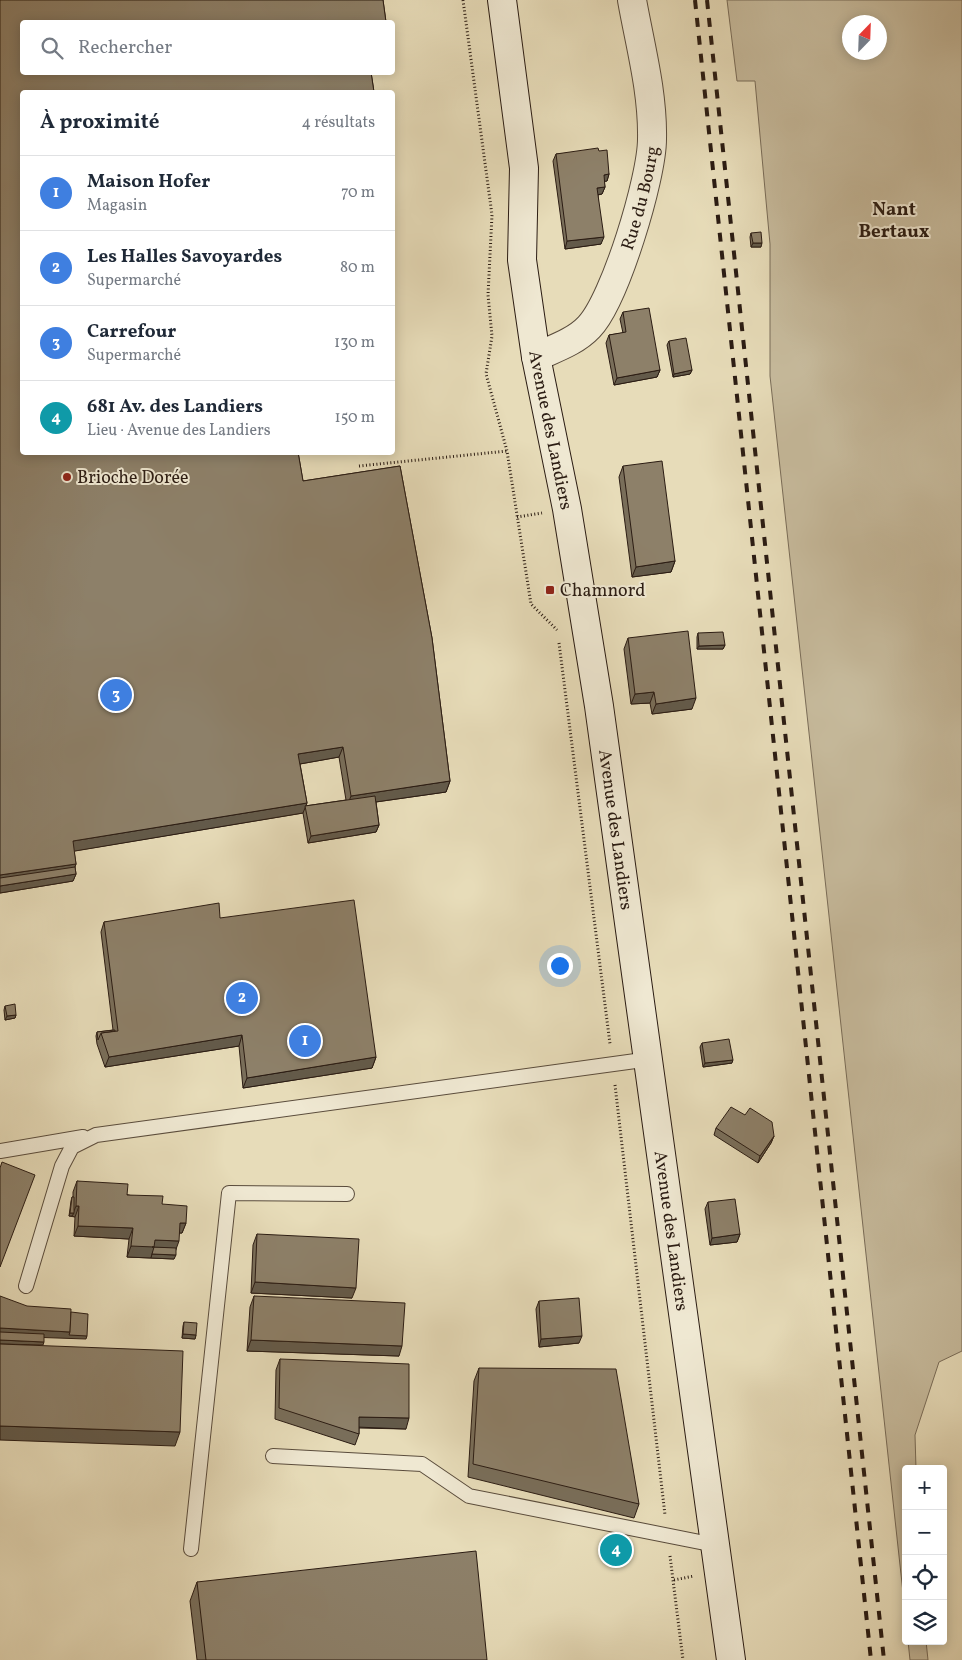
<!DOCTYPE html>
<html lang="fr">
<head>
<meta charset="utf-8">
<style>
	body { margin:0; font-family:Vollkorn,serif; background:#f6f6f7; color:#1f2937 }
	.controls { position:absolute; right:15px; bottom:15px; display:grid; overflow:hidden; border-radius:5px; box-shadow:0 2px 12px #0003 }
	.controls button { width:45px; height:45px; display:grid; place-items:center; padding:0; border:0; border-bottom:1px solid #e0e1e3; background:#fff; color:#1f2937; font:25px sans-serif }
	.compass { position:absolute; left:842px; top:15px; width:45px; height:45px; border-radius:50%; background:#fff; box-shadow:0 2px 12px #0003; rotate:23deg }
	.you { position:absolute; left:559px; top:965px; width:18px; height:18px; margin:-12px; border:4px solid #fff; border-radius:50%; background:#1a73e8; box-shadow:0 0 0 8px #1a73e833 }
	.badge { display:grid; place-items:center; width:32px; height:32px; border-radius:50%; background:#8f2418; color:#fff; font-size:16px; font-weight:700 }
	.pin { position:absolute; translate:-50% -50%; border:2px solid #fff; box-shadow:0 1px 5px #0006 }
	.list { margin:0; padding:0; list-style:none }
	h2 { display:flex; justify-content:space-between; align-items:center; height:65px; margin:0; padding:0 20px; font-size:21px }
	h2 small { font-size:16px; font-weight:400; color:#747a83 }
	.list li { display:grid; grid-template-columns:32px 1fr auto; gap:15px; align-items:center; box-sizing:border-box; height:75px; padding:0 20px; border-top:1px solid #e0e1e3 }
	.list b { display:block; font-size:19px; white-space:nowrap }
	.list p { margin:0; font-size:16px; white-space:nowrap; color:#747a83 }
	.list em { font-size:16px; font-style:normal; color:#747a83 }
	.icon { flex:none; width:28px; height:28px; fill:none; stroke:currentColor; stroke-width:2; stroke-linecap:round; stroke-linejoin:round }
	.map { position:relative; flex:none; width:962px; height:1660px; overflow:hidden }
	.search { position:absolute; background:#fff; box-shadow:0 2px 12px #0003; left:20px; top:20px; width:375px; height:55px; display:flex; align-items:center; gap:12px; box-sizing:border-box; padding:0 18px; border-radius:5px; color:#747a83; font-size:19px }
	.panel { position:absolute; background:#fff; box-shadow:0 2px 12px #0003; left:20px; top:90px; width:375px; height:365px; border-radius:5px }
	.map>svg:first-child { display:block }
	.green { fill:#c7bb9d; stroke:#796c58; fill-rule:evenodd }
	.lines { fill:none; stroke-linecap:round; stroke-linejoin:round }
	.lane-casing { stroke:#5a4c3c; stroke-width:16 }
	.street-casing { stroke:#5a4c3c; stroke-width:30 }
	.secondary-casing { stroke:#2b1c13; stroke-width:30 }
	.path { stroke:#2b1c13; stroke-width:3; stroke-dasharray:1 2.5; stroke-linecap:butt }
	.lane { stroke:#efe8d2; stroke-width:14 }
	.street { stroke:#efe8d2; stroke-width:28 }
	.secondary { stroke:#efe8d2; stroke-width:28 }
	.rail { stroke:#2b1c13; stroke-width:4; stroke-dasharray:9 9; stroke-linecap:butt }
	.wall { fill:#796e5a; stroke:#2b1c13; fill-rule:evenodd }
	.shaded-wall { fill:#635a4a; stroke:#2b1c13 }
	.building { fill:#8d8069; stroke:#2b1c13 }
	.poi-dot { fill:#8f2418; stroke:#efe8d2; stroke-width:2 }
	.labels { text-anchor:middle; stroke-width:4; stroke-linejoin:round; paint-order:stroke }
	.street-label { font-size:18px; fill:#2b1c13; stroke:#efe8d2 }
	.poi-label { font-size:18px; fill:#2b1c13; stroke:#efe8d2; text-anchor:start }
	.neighbourhood-label { font-size:19px; font-weight:bold; fill:#2b1c13; stroke:#efe8d2 }
</style>
</head>
<body>
<div class="map">
<svg width="962" height="1660" viewBox="0 0 962 1660">
	<rect width="100%" height="100%" fill="#e7dcb9"/>
	<filter id="stains"><feTurbulence type="fractalNoise" baseFrequency=".004" numOctaves="4"/><feColorMatrix values="0 0 0 0 .2 0 0 0 0 .09 0 0 0 0 .02 0 0 0 .5 -.17"/></filter>
	<radialGradient id="worn" r=".72"><stop offset=".6" stop-color="#630" stop-opacity="0"/><stop offset="1" stop-color="#630" stop-opacity=".3"/></radialGradient>
	<g class="green">
		<path d="M727,0H962V1351L939,1362L915,1435L916,1469H906V1620L770,376V244L755,81H737ZM880,22V52H850V22Z"/>
		<path d="M908,1641H926L928,1660H910Z"/>
	</g>
	<g class="lines">
		<g class="lane-casing">
			<g id="lane">
				<path d="M0,1151L83,1137"/>
				<path d="M26,1286L62,1166L72,1147L96,1135L650,1059"/>
				<path d="M273,1456L422,1464L469,1496L715,1545"/>
				<path d="M191,1549L229,1193L347,1194"/>
			</g>
		</g>
		<g class="street-casing">
			<g id="street">
				<path id="s1" d="M536,357C553,349 575,342 589,327C615,300 652,178 652,139C653,92 640,45 632,0"/>
			</g>
		</g>
		<g class="secondary-casing">
			<g id="secondary">
				<path id="s2" d="M502,0L524,168L522,260L536,357L567,509L599,706L731,1660"/>
			</g>
		</g>
		<g class="path">
			<path d="M463,0L492,215L488,295L492,336L486,374L507,451L531,604L557,630"/>
			<path d="M359,466L507,451"/>
			<path d="M517,517L542,513"/>
			<path d="M559,643L610,1044"/>
			<path d="M615,1085L665,1515"/>
			<path d="M670,1556L683,1660"/>
			<path d="M674,1580L694,1576"/>
		</g>
		<use href="#lane" class="lane"/>
		<use href="#street" class="street"/>
		<use href="#secondary" class="secondary"/>
		<g class="rail">
			<path d="M695,0L871,1660"/>
			<path d="M707,0L884,1660"/>
		</g>
	</g>
	<g class="wall">
		<path d="M0,0H383L386,22H22V72H371L374,92H22V452H298L303,481L400,466L432,638L450,781L446,792L376,802L379,825L376,832L308,843L303,813L74,851L76,864L75,867L76,874L73,881L0,893ZM339,757L346,800L305,806L307,803L300,764Z"/>
		<path d="M599,151L609,174L607,181H604L605,187L602,194L598,195L601,244L565,249L553,161L556,154Z"/>
		<path d="M751,233L761,247H751L750,237Z"/>
		<path d="M623,312L660,370L657,377L614,385L606,343L609,335L623,333L620,319Z"/>
		<path d="M669,341L692,370L690,374L673,377L667,345Z"/>
		<path d="M623,466L675,561L671,572L632,577L619,477Z"/>
		<path d="M698,633L725,645L723,649H697V637Z"/>
		<path d="M628,638L692,709L652,714L650,703L631,704L624,649Z"/>
		<path d="M220,918L376,1057L372,1068L243,1088L239,1046L105,1067L97,1044L96,1036L97,1032L113,1030L101,932L104,922Z"/>
		<path d="M5,1006L16,1015L15,1018L5,1020L4,1010Z"/>
		<path d="M702,1043L732,1063L703,1067L700,1047Z"/>
		<path d="M716,1128L774,1136L771,1143L758,1163L714,1135Z"/>
		<path d="M77,1181L162,1204L186,1223L182,1233H179L174,1259L127,1257L129,1239L74,1236L75,1217L69,1216L71,1201L72,1197H73V1192Z"/>
		<path d="M708,1202L740,1234L737,1242L710,1245L705,1209Z"/>
		<path d="M257,1234L352,1298L251,1293L253,1245Z"/>
		<path d="M254,1296L399,1356L247,1351L250,1307Z"/>
		<path d="M539,1301L579,1343L539,1347L536,1309Z"/>
		<path d="M184,1322L196,1335L195,1339L182,1338L183,1326Z"/>
		<path d="M280,1359L406,1429L359,1428V1434L355,1445L275,1419L276,1370Z"/>
		<path d="M479,1368L639,1504L634,1518L468,1477L474,1381Z"/>
		<path d="M613,1539L621,1552L620,1556L611,1555L612,1543Z"/>
		<path d="M197,1582L487,1660H197L190,1601Z"/>
	</g>
	<g class="shaded-wall">
		<path d="M609,174L607,181L601,182L604,175Z"/>
		<path d="M605,187L602,194L595,195L597,188Z"/>
		<path d="M604,237L601,244L565,249L567,241Z"/>
		<path d="M753,243H762L761,247H751Z"/>
		<path d="M660,370L657,377L614,385L617,378Z"/>
		<path d="M692,370L690,374L673,377L674,374Z"/>
		<path d="M675,561L671,572L632,577L636,567Z"/>
		<path d="M725,645L723,649H697L699,646Z"/>
		<path d="M654,692L650,703L631,704L635,694Z"/>
		<path d="M696,698L692,709L652,714L656,704Z"/>
		<path d="M343,747L339,757L294,765L298,754Z"/>
		<path d="M450,781L446,792L347,806L351,796Z"/>
		<path d="M307,803L303,813L69,852L73,841Z"/>
		<path d="M379,825L376,832L308,843L311,836Z"/>
		<path d="M76,864L72,874L0,885V875Z"/>
		<path d="M76,874L73,881L0,893V886Z"/>
		<path d="M16,1015L15,1018L5,1020L7,1016Z"/>
		<path d="M242,1035L239,1046L105,1067L109,1057Z"/>
		<path d="M376,1057L372,1068L243,1088L247,1078Z"/>
		<path d="M733,1060L732,1063L703,1067L705,1063Z"/>
		<path d="M774,1136L771,1143L758,1163L760,1156Z"/>
		<path d="M76,1206H79L75,1217L72,1216Z"/>
		<path d="M70,1213H74L72,1216H69Z"/>
		<path d="M180,1223H186L182,1233H176Z"/>
		<path d="M78,1226L133,1228L129,1239L74,1236Z"/>
		<path d="M740,1234L737,1242L710,1245L712,1238Z"/>
		<path d="M155,1240L179,1241L175,1252L153,1251L151,1258L127,1257L131,1246Z"/>
		<path d="M152,1254L176,1255L174,1259L151,1258Z"/>
		<path d="M255,1282L356,1288L352,1298L251,1293Z"/>
		<path d="M0,1328L70,1332L87,1336L86,1339L0,1336Z"/>
		<path d="M183,1334L196,1335L195,1339L182,1338Z"/>
		<path d="M582,1336L579,1343L539,1347L541,1339Z"/>
		<path d="M0,1340L44,1342L43,1345L0,1344Z"/>
		<path d="M251,1340L402,1346L399,1356L247,1351Z"/>
		<path d="M359,1417L409,1418L406,1429L356,1427Z"/>
		<path d="M0,1426L180,1432L175,1446L0,1440Z"/>
	</g>
	<g class="building">
		<path d="M0,0H383L386,22H22V72H371L374,92H22V452H298L303,481L400,466L432,638L450,781L351,796L343,747L298,754L307,803L73,841L76,864L0,875Z"/>
		<path d="M598,148L599,151L607,150L609,174L604,175L605,187L597,188L604,237L567,241L556,154Z"/>
		<path d="M761,232L762,243H753L751,233Z"/>
		<path d="M649,308L660,370L617,378L609,335L626,332L623,312Z"/>
		<path d="M686,338L692,370L674,374L669,341Z"/>
		<path d="M662,461L675,561L636,567L623,466Z"/>
		<path d="M688,631L696,698L656,704L654,692L635,694L628,638Z"/>
		<path d="M723,632L725,645L699,646L698,633Z"/>
		<path d="M375,796L379,825L311,836L305,806Z"/>
		<path d="M75,867L76,874L0,886V878Z"/>
		<path d="M354,900L376,1057L247,1078L242,1035L109,1057L101,1033L118,1031L104,922L219,903L220,918Z"/>
		<path d="M15,1004L16,1015L7,1016L5,1006Z"/>
		<path d="M115,1030V1031L101,1033L98,1040L97,1032Z"/>
		<path d="M729,1039L733,1060L705,1063L702,1043Z"/>
		<path d="M731,1107L745,1115L750,1108L772,1122L774,1136L760,1156L716,1128Z"/>
		<path d="M2,1162L35,1175L0,1267V1168Z"/>
		<path d="M77,1181L128,1184L127,1195L163,1196L162,1204L187,1206L186,1223H180L179,1241L155,1240L154,1247L131,1246L133,1228L78,1226L79,1206H76Z"/>
		<path d="M72,1197H74V1213H70Z"/>
		<path d="M735,1199L740,1234L712,1238L708,1202Z"/>
		<path d="M257,1234L359,1239L356,1288L255,1282Z"/>
		<path d="M152,1247L176,1248V1255L152,1254L154,1247Z"/>
		<path d="M0,1296L27,1306L71,1309L70,1332L0,1328Z"/>
		<path d="M254,1296L405,1303L402,1346L251,1340Z"/>
		<path d="M579,1298L582,1336L541,1339L539,1301Z"/>
		<path d="M71,1312L88,1314L87,1336L69,1335L70,1332Z"/>
		<path d="M184,1322L197,1323L196,1335L183,1334Z"/>
		<path d="M0,1332L44,1334V1342L0,1340Z"/>
		<path d="M0,1344L183,1351L180,1432L0,1426Z"/>
		<path d="M280,1359L409,1364V1418L359,1417V1434L279,1408Z"/>
		<path d="M479,1368L616,1369L639,1504L473,1464Z"/>
		<path d="M613,1539L623,1541L621,1552L612,1551Z"/>
		<path d="M476,1551L487,1660H206L197,1582Z"/>
	</g>
	<g class="poi-dot">
		<circle cx="67" cy="477" r="5"/>
		<rect x="545" y="585" width="10" height="10" rx="2.5"/>
	</g>
	<g class="labels">
		<g class="street-label">
			<text dy="6" stroke="none"><textPath href="#s1" startOffset="201">Rue du Bourg</textPath></text>
			<text dy="6" stroke="none"><textPath href="#s2" startOffset="434">Avenue des Landiers</textPath></text>
			<text dy="6" stroke="none"><textPath href="#s2" startOffset="839">Avenue des Landiers</textPath></text>
			<text dy="6" stroke="none"><textPath href="#s2" startOffset="1244">Avenue des Landiers</textPath></text>
		</g>
		<g class="poi-label">
			<text x="77" y="483">Brioche Dorée</text>
			<text x="560" y="596">Chamnord</text>
		</g>
		<g class="neighbourhood-label">
			<text x="894" y="215">Nant<tspan x="894" dy="22">Bertaux</tspan></text>
		</g>
	</g>
	<rect width="100%" height="100%" filter="url(#stains)"/>
	<rect width="100%" height="100%" fill="url(#worn)"/>
</svg>
<div class="controls">
<button>+</button>
<button>−</button>
<button><svg class="icon" aria-label="locate" viewBox="0 0 24 24"><circle cx="12" cy="12" r="6"/><path d="M12 2v4M12 18v4M2 12h4M18 12h4"/></svg></button>
<button><svg class="icon" aria-label="layers" viewBox="0 0 24 24"><path d="M12 4l9 5-9 5-9-5zM3 14l9 5 9-5"/></svg></button>
</div>
<svg class="compass" viewBox="-18 -18 36 36"><path d="M0-13l5 13h-10z" fill="#e53935"/><path d="M0 13l5-13h-10z" fill="#747a83"/></svg>
<div class="you"></div>
<div class="pin badge" style="left:305px;top:1041px;background:#3f7fe0">1</div>
<div class="pin badge" style="left:242px;top:998px;background:#3f7fe0">2</div>
<div class="pin badge" style="left:116px;top:695px;background:#3f7fe0">3</div>
<div class="pin badge" style="left:616px;top:1550px;background:#0f9aa8">4</div>
<div class="search"><svg class="icon" aria-label="search" viewBox="0 0 24 24"><circle cx="10" cy="10" r="6"/><path d="M15 15l6 6"/></svg>Rechercher</div>
<section class="panel">
<h2>À proximité<small>4 résultats</small></h2>
<ul class="list">
<li><span class="badge" style="background:#3f7fe0">1</span><div><b>Maison Hofer</b><p>Magasin</p></div><em>70 m</em></li>
<li><span class="badge" style="background:#3f7fe0">2</span><div><b>Les Halles Savoyardes</b><p>Supermarché</p></div><em>80 m</em></li>
<li><span class="badge" style="background:#3f7fe0">3</span><div><b>Carrefour</b><p>Supermarché</p></div><em>130 m</em></li>
<li><span class="badge" style="background:#0f9aa8">4</span><div><b>681 Av. des Landiers</b><p>Lieu · Avenue des Landiers</p></div><em>150 m</em></li>
</ul>
</section>
</div>
</body>
</html>
